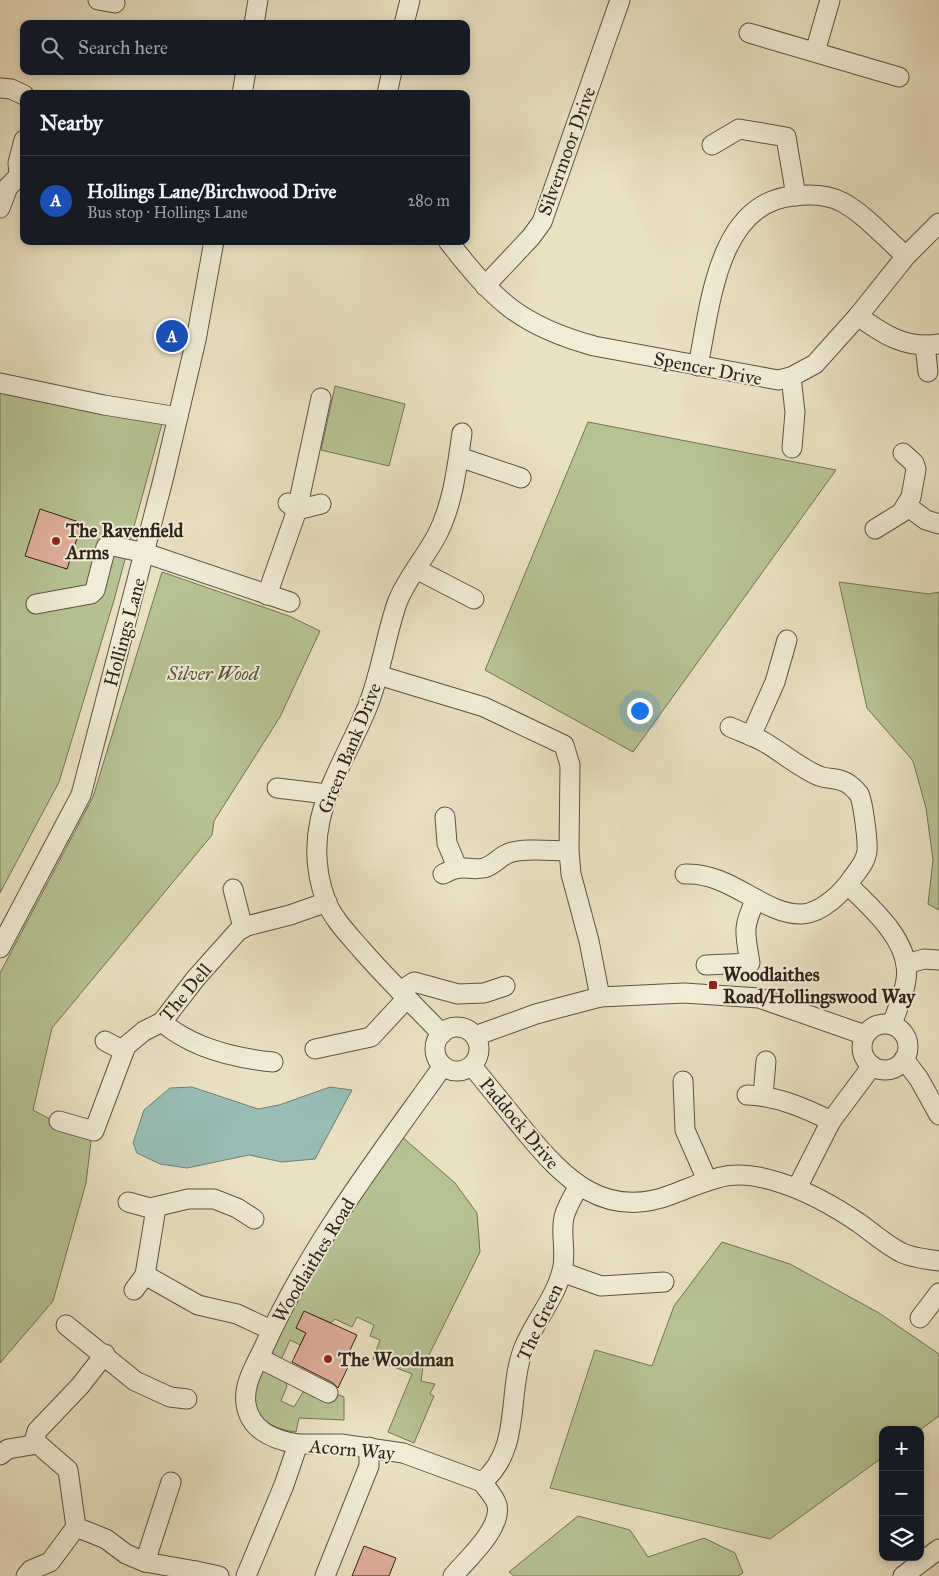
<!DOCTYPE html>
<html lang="en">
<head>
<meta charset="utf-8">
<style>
	body { margin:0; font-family:"IM FELL Great Primer",serif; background:#242831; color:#f1f3f6 }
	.controls { position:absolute; right:15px; bottom:15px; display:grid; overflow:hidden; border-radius:10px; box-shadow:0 2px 8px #0003 }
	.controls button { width:45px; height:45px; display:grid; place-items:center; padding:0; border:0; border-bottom:1px solid #363941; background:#171b24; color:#f1f3f6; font:25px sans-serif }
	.you { position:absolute; left:639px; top:710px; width:18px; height:18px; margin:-12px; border:4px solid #fff; border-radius:50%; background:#1a73e8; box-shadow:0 0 0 8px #1a73e833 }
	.badge { display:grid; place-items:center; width:32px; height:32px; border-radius:50%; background:#7c3aed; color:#fff; font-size:16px; font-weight:700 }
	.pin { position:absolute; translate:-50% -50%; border:2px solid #fff; box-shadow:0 1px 5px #0006 }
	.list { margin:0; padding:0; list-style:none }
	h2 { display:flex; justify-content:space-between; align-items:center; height:65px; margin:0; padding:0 20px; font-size:21px }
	h2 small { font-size:16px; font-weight:400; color:#9ea1a6 }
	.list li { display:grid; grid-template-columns:32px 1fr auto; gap:15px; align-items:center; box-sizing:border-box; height:90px; padding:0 20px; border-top:1px solid #363941 }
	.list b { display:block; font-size:19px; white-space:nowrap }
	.list p { margin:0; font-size:16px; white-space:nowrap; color:#9ea1a6 }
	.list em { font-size:16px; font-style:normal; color:#9ea1a6 }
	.icon { flex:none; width:28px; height:28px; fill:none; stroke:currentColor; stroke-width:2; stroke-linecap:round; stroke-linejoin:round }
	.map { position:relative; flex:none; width:939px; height:1576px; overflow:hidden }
	.search { position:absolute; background:#171b24; box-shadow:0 2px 8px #0003; left:20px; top:20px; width:450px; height:55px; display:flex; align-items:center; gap:12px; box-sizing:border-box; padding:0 18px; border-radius:10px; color:#9ea1a6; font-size:19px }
	.panel { position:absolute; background:#171b24; box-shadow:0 2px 8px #0003; left:20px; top:90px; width:450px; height:155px; border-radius:10px }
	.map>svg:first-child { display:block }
	.green { fill:#b7c293; stroke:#737256 }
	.water { fill:#98bdb5; stroke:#6e7f77 }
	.building { fill:#e0af9d; stroke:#2f221a }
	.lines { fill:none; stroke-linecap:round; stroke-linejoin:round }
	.minor-casing { stroke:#5e5244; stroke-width:21 }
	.minor { stroke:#f1ecd7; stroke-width:19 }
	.poi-dot { fill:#8f2418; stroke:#f1ecd7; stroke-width:2 }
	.labels { text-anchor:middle; stroke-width:4; stroke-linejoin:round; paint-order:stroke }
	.street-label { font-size:19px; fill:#2f221a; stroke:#f1ecd7 }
	.poi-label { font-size:19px; font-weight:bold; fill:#2f221a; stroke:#f1ecd7; text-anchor:start }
	.park-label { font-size:19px; font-style:italic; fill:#58523e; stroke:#f1ecd7 }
</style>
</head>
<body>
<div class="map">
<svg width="939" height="1576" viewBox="0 0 939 1576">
	<rect width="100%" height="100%" fill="#eae1c2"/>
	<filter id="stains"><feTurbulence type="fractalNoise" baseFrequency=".004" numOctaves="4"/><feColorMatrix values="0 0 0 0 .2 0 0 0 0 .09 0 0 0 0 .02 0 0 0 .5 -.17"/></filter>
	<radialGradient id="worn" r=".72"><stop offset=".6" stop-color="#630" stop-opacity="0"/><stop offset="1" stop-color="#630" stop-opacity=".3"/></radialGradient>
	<g class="green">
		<path d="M0,378L163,420L114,600L59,782L0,893Z"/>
		<path d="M335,386L405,404L389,466L321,450Z"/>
		<path d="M588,422L836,470L633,752L485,670Z"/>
		<path d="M162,572L289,616L320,631L280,717L214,821L212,835L52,1028L33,1110L91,1141L86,1183L53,1301L0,1363V973L93,797Z"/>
		<path d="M839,582L929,594L939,592V910L928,904L933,860L926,808L913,761L867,708Z"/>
		<path d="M401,1136L455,1183L477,1213L480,1252L423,1367L421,1381L435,1384L430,1394L434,1396L414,1443L388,1432L412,1374L373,1359L380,1340L370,1336L374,1325L357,1317L352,1327L335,1319L331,1323L304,1311L296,1328L306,1333L300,1345L290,1340L280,1362L262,1351L288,1296Z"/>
		<path d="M722,1242L790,1264L879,1313L939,1354V1416L920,1430H883V1457L770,1539L550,1488L595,1350L652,1366L674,1306Z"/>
		<path d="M259,1366L282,1375L287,1386L281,1401L294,1407L303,1392L321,1388L344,1397V1420L299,1418L296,1432C264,1428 258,1415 246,1388Z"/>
		<path d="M578,1516L630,1530L648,1557L704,1538L735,1553L743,1573L738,1576H514L509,1572Z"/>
	</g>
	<path class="water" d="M192,1087L258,1109L279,1105L330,1087L352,1090L315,1159L282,1162L249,1155L187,1168L160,1164L137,1153L133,1143L144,1110L170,1088Z"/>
	<g class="building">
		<path d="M40,509L82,523L67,569L25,556Z"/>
		<path d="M304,1311L357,1335L343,1365L348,1367L338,1388L333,1383L292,1362L306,1333L296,1328Z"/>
		<path d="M364,1546L396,1558L389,1576H352Z"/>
	</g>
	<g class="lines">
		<g class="minor-casing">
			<g id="minor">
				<path d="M98,0L115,3"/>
				<path d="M254,24L258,0"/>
				<path d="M404,24L410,0"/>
				<path d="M749,33L899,77"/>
				<path d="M815,52L830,0"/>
				<path d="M0,88L11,89L24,95"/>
				<path d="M242,94L246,71"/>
				<path d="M387,94L392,71"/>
				<path d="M712,145L739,129L786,137L796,196"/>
				<path d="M19,174L18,163L24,140"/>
				<path d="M0,208L8,187L24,171"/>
				<path d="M448,241C494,300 520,326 594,346L778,380L791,377L815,364L858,316L906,256L939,223"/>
				<path d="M485,286L531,237L542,222L620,0"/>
				<path d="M858,316C884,335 906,349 939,344"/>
				<path d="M925,345L928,372"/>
				<path d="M698,366C710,308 717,203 793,196C810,194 827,194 842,202C866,215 885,238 906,256"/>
				<path d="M791,377L795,412L792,448"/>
				<path d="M0,383L104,405L178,417"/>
				<path d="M459,457L521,478"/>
				<path d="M288,503L297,510L321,504"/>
				<path d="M907,506L926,520L939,524"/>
				<path d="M875,529L901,513L911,497L916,469L914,463L903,453"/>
				<path d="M416,569L474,599"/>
				<path d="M267,595L297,510L321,398"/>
				<path d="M36,604L91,594L95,590L106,547L109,545L145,553L290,602"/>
				<path d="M378,675L484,707L564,745L570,765L569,851L571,874L589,941L600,997"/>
				<path d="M751,736L775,682L787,640"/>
				<path d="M277,788L327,794"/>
				<path d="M445,817L447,843L457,867"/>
				<path d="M443,874C464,863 466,871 484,868C494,865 498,858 507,854C520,847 553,851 569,851"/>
				<path d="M685,874C731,872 763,915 802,914C822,913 843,892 853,877C859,869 866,861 867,851C868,841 863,802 859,794C857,792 854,788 851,786C842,777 830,780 819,776C800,768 783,753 764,742C754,736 741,732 730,727"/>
				<path d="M848,885C872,908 912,943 906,980C904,995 897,1010 892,1024"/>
				<path d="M233,889L243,928"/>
				<path d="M0,948L81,795L163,480L196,340L214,241"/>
				<path d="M906,964L924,959L939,960"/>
				<path d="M706,965L750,963C745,932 742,928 756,899"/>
				<path d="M400,991L414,982L458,994L484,993L505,986"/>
				<path d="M162,1022C192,1048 234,1058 273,1062"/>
				<circle cx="885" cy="1047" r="23"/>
				<circle cx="457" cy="1049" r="22"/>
				<path d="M442,1034C415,1006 387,979 361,949C349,935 333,919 326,901C298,825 339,775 367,708C381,674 385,638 397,603C406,579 425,558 437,535C453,504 457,467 462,433"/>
				<path d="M475,1036L536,1014L600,997L684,993L759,998L865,1035"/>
				<path d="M105,1041L124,1051"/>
				<path d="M315,1049L371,1037L407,998"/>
				<path d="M904,1059L919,1079L939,1115"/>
				<path d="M472,1066C489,1087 507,1109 524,1130C564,1179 605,1221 673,1194C715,1178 732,1167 778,1182C807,1191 834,1206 859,1223C873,1233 886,1245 902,1253C913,1258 927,1259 939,1261"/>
				<path d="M683,1081L685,1130L707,1180"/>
				<path d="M747,1095C777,1096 805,1108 831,1121"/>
				<path d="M763,1096L766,1061"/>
				<path d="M59,1121L94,1131L126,1046L144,1031L162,1022L196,978L238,931L247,926L290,915L327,902"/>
				<path d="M797,1188L831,1121L872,1066"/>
				<path d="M128,1202L150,1208L188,1199H214L237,1208L254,1219"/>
				<path d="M562,1272L601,1286L664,1282"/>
				<path d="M145,1275L198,1305L237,1314L271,1330"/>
				<path d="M134,1290L145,1275L156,1208"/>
				<path d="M920,1318L939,1293"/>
				<path d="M66,1325L135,1381L170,1397L187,1399"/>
				<path d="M105,1354L80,1386L37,1431L35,1438L38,1444L68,1470L76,1527L106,1539L126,1554L145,1562L196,1571"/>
				<path d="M259,1358L328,1393"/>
				<path d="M298,1444C274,1440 250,1431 246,1404C243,1383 256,1365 264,1347C310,1245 378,1157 443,1066"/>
				<path d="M0,1455L8,1449L38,1444"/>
				<path d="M482,1482C522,1450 507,1392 523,1350C533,1323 555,1299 562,1271C567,1253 560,1235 564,1217C567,1206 573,1196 579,1186"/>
				<path d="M145,1562L171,1482"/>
				<path d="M26,1576L31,1570L50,1562L76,1527"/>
				<path d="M195,1576L196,1571L219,1576"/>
				<path d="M246,1576L284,1485L298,1444H341L403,1453L482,1482"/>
				<path d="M325,1576L369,1466V1447"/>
				<path d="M453,1576C467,1559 502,1529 497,1505C495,1497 487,1489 482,1482"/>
				<path d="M903,1576L939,1549"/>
			</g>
		</g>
		<use href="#minor" class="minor"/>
	</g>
	<g class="poi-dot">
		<circle cx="56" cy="541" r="5"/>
		<rect x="708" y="980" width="10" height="10" rx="2.5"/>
		<circle cx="328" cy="1359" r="5"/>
	</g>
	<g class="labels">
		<g class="street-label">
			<text transform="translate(566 151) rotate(-70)" y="7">Silvermoor Drive</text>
			<text transform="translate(708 368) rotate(11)" y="7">Spencer Drive</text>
			<text transform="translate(124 632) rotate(-75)" y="7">Hollings Lane</text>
			<text transform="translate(349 748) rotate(-68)" y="7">Green Bank Drive</text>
			<text transform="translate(185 992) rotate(-50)" y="7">The Dell</text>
			<text transform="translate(520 1123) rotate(50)" y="7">Paddock Drive</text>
			<text transform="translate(313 1260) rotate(-59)" y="7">Woodlaithes Road</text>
			<text transform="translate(539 1322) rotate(-65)" y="7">The Green</text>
			<text transform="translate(352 1449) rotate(5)" y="7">Acorn Way</text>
		</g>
		<g class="poi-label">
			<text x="66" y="537">The Ravenfield<tspan x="66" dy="22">Arms</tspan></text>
			<text x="723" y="981">Woodlaithes<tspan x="723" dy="22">Road/Hollingswood Way</tspan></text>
			<text x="338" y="1366">The Woodman</text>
		</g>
		<g class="park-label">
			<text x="213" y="680">Silver Wood</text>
		</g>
	</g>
	<rect width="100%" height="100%" filter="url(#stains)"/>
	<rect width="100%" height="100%" fill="url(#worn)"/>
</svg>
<div class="controls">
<button>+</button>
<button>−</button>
<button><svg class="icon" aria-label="layers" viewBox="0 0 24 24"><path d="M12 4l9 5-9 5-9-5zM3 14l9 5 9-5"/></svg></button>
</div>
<div class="you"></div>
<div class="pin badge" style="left:172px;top:336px;background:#1a4fb4">A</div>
<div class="search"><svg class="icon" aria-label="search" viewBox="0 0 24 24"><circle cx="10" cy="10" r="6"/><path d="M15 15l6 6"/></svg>Search here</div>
<section class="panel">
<h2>Nearby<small></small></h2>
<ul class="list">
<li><span class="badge" style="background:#1a4fb4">A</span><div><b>Hollings Lane/Birchwood Drive</b><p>Bus stop · Hollings Lane</p></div><em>280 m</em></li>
</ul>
</section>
</div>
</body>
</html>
